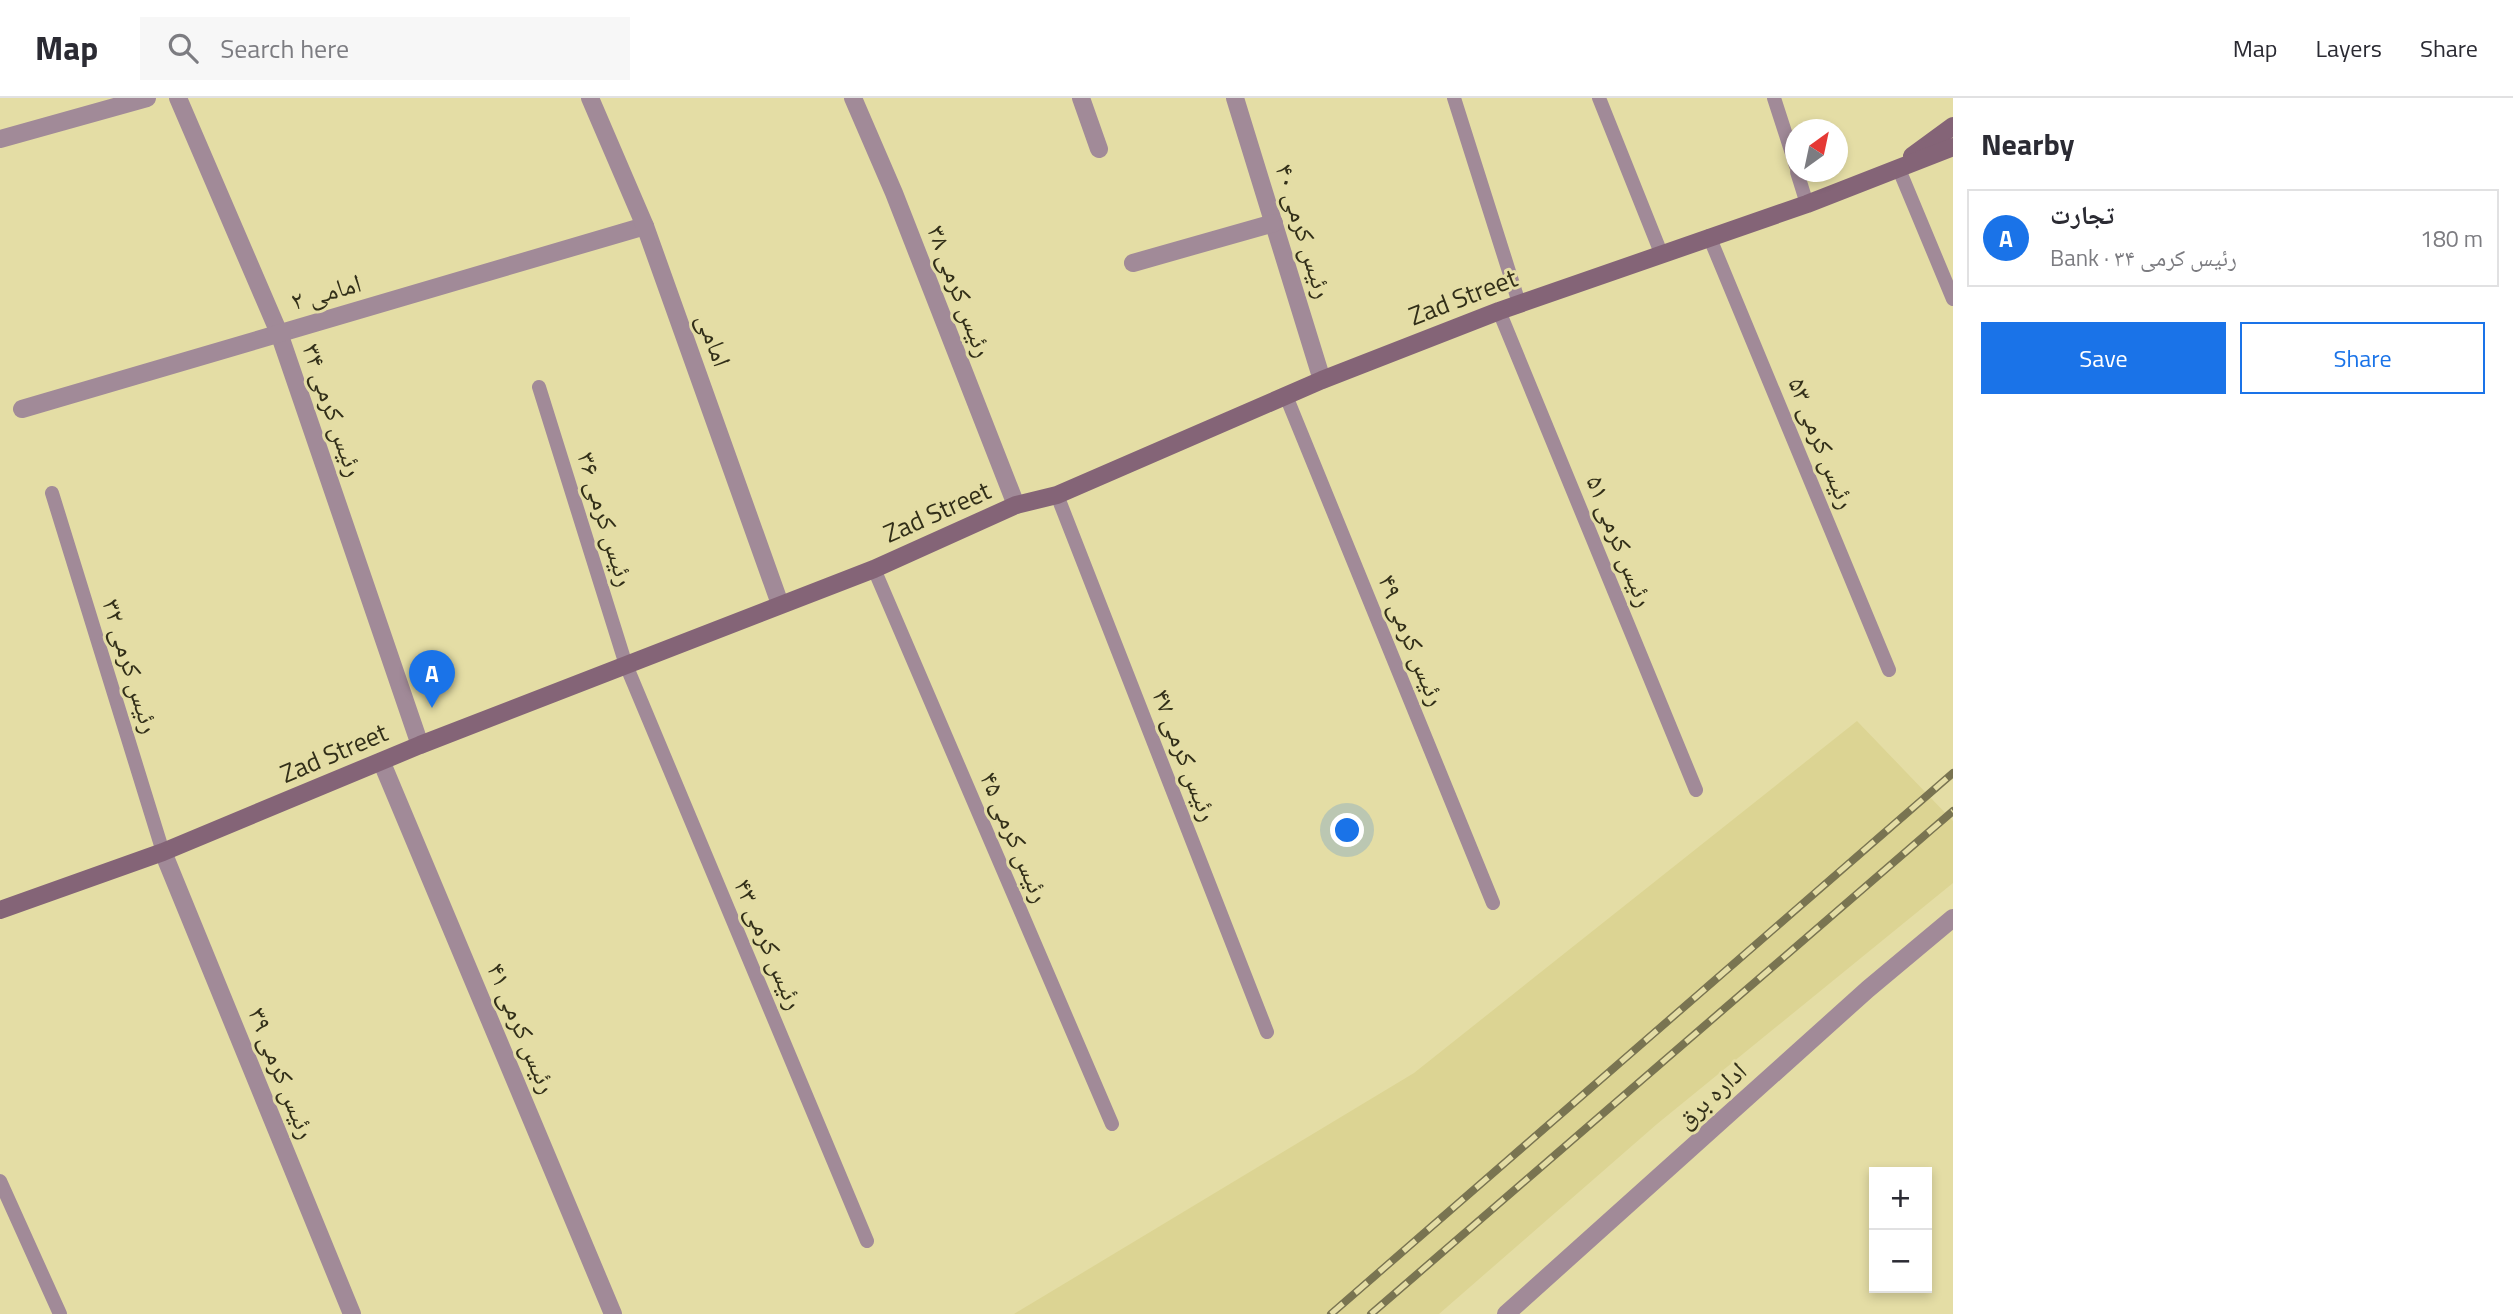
<!DOCTYPE html>
<html lang="en">
<head>
<meta charset="utf-8">
<style>
	body { margin:0; font-family:"Titillium Web","Noto Naskh Arabic",sans-serif; background:#f7f7f7; color:#2b2b33 }
	.controls { position:absolute; right:21px; bottom:21px; display:grid; overflow:hidden; border-radius:0px; box-shadow:0 4px 10px #0003 }
	.controls button { width:63px; height:63px; display:grid; place-items:center; padding:0; border:0; border-bottom:2px solid #e1e1e2; background:#fff; color:#2b2b33; font:35px sans-serif }
	.compass { position:absolute; left:1785px; top:21px; width:63px; height:63px; border-radius:50%; background:#fff; box-shadow:0 4px 10px #0003; rotate:33deg }
	.you { position:absolute; left:1348px; top:733px; width:24px; height:24px; margin:-18px; border:5px solid #fff; border-radius:50%; background:#1a73e8; box-shadow:0 0 0 10px #1a73e833 }
	.badge { display:grid; place-items:center; width:46px; height:46px; border-radius:50%; background:#1a73e8; color:#fff; font-size:23px; font-weight:700 }
	.pin { position:absolute; translate:-50% -58px; filter:drop-shadow(0 2px 4px #0008) }
	.pin::after { content:''; position:absolute; top:37px; width:24px; height:21px; background:inherit; clip-path:polygon(0 0,100% 0,50% 100%) }
	.list { margin:0; padding:0; list-style:none }
	h2 { display:flex; justify-content:space-between; align-items:center; height:91px; margin:0; padding:0 28px; font-size:30px }
	h2 small { font-size:23px; font-weight:400; color:#7c7c81 }
	.list li { display:grid; grid-template-columns:46px 1fr auto; gap:21px; align-items:center; box-sizing:border-box; height:98px; margin:0 14px 14px; padding:0 14px; border:2px solid #e1e1e2; border-radius:0px }
	.list b { display:block; font-size:26px; white-space:nowrap }
	.list p { margin:0; font-size:23px; white-space:nowrap; color:#7c7c81 }
	.list em { font-size:23px; font-style:normal; color:#7c7c81 }
	.actions { display:flex; gap:14px; padding:21px 28px }
	.actions a { flex:1; padding:16px 0; border:2px solid #1a73e8; border-radius:0px; text-align:center; font-size:24px; color:#1a73e8 }
	.actions .main { background:#1a73e8; color:#fff }
	.icon { flex:none; width:38px; height:38px; fill:none; stroke:currentColor; stroke-width:2; stroke-linecap:round; stroke-linejoin:round }
	.map { position:relative; flex:none; width:1953px; height:1216px; overflow:hidden }
	header { display:flex; align-items:center; gap:42px; box-sizing:border-box; height:98px; padding:0 35px; background:#fff; border-bottom:2px solid #e1e1e2 }
	header strong { font-size:33px }
	nav { display:flex; gap:38px; margin-inline-start:auto; font-size:24px }
	.search { width:490px; height:63px; background:#f7f7f7; display:flex; align-items:center; gap:18px; box-sizing:border-box; padding:0 24px; border-radius:0px; color:#7c7c81; font-size:26px }
	main { display:flex }
	aside { flex:1; background:#fff }
	.map>svg:first-child { display:block }
	.built { fill:#dcd493 }
	.lines { fill:none; stroke-linecap:round; stroke-linejoin:round }
	.service { stroke:#a18a98; stroke-width:14 }
	.minor { stroke:#a18a98; stroke-width:18 }
	.tertiary { stroke:#a18a98; stroke-width:18 }
	.secondary { stroke:#846477; stroke-width:18 }
	.rail-casing { stroke:#797451; stroke-width:8 }
	.rail { stroke:#e4dda5; stroke-width:5; stroke-dasharray:16; stroke-linecap:butt }
	.labels { text-anchor:middle; stroke-width:6; stroke-linejoin:round; paint-order:stroke }
	.street-label { font-size:26px; fill:#322f19; stroke:#e4dda5 }
</style>
</head>
<body>
<header>
<strong>Map</strong>
<div class="search"><svg class="icon" aria-label="search" viewBox="0 0 24 24"><circle cx="10" cy="10" r="6"/><path d="M15 15l6 6"/></svg>Search here</div>
<nav><a>Map</a><a>Layers</a><a>Share</a></nav>
</header>
<main>
<div class="map">
<svg width="1953" height="1216" viewBox="0 0 1953 1216">
	<rect width="100%" height="100%" fill="#e4dda5"/>
	<path class="built" d="M1857,623L1953,723V785L1657,1026L1439,1216H1014L1414,975Z"/>
	<g class="lines">
		<g class="service">
			<path d="M1454,0L1519,205"/>
			<path d="M1599,0L1661,155"/>
			<path d="M1774,0L1796,68"/>
			<path d="M1898,69L1953,201"/>
			<path d="M1797,74L1807,106"/>
			<path d="M1709,138L1889,572"/>
			<path d="M1499,213L1696,692"/>
			<path d="M539,289L626,567L867,1143"/>
			<path d="M1286,298L1493,805"/>
			<path d="M52,395L163,754"/>
			<path d="M1057,397L1267,934"/>
			<path d="M874,471L1112,1026"/>
			<path d="M0,1083L60,1216"/>
		</g>
		<g class="minor">
			<path d="M178,0L279,235L420,647"/>
			<path d="M853,0L894,95L1016,407"/>
			<path d="M1081,0L1099,51"/>
			<path d="M1235,0L1322,282"/>
			<path d="M0,41L147,0"/>
			<path d="M1133,165L1274,125"/>
			<path d="M22,311L645,128"/>
			<path d="M382,665L613,1216"/>
			<path d="M163,754L352,1216"/>
			<path d="M1506,1216L1868,891L1953,820"/>
		</g>
		<path class="tertiary" d="M590,0L645,128L780,506"/>
		<g class="secondary">
			<path d="M1912,58L1953,28"/>
			<path d="M0,812L163,754L420,647L874,471L1016,407L1057,397L1322,282L1499,213L1807,106L1953,49"/>
		</g>
		<g class="rail-casing">
			<g id="rail">
				<path d="M1331,1216L1953,675"/>
				<path d="M1371,1216L1953,713"/>
			</g>
		</g>
		<use href="#rail" class="rail"/>
	</g>
	<g class="labels">
		<g class="street-label">
			<text transform="translate(1304 133) rotate(73)" y="9">رئیس کرمی ۴۰</text>
			<text transform="translate(960 193) rotate(69)" y="9">رئیس کرمی ۳۸</text>
			<text transform="translate(326 194) rotate(-16)" y="9">امامی ۲</text>
			<text transform="translate(1463 199) rotate(-21)" y="9">Zad Street</text>
			<text transform="translate(714 242) rotate(70)" y="9">امامی</text>
			<text transform="translate(333 312) rotate(71)" y="9">رئیس کرمی ۳۴</text>
			<text transform="translate(1822 345) rotate(68)" y="9">رئیس کرمی ۵۳</text>
			<text transform="translate(937 414) rotate(-24)" y="9">Zad Street</text>
			<text transform="translate(606 421) rotate(73)" y="9">رئیس کرمی ۳۶</text>
			<text transform="translate(1620 443) rotate(68)" y="9">رئیس کرمی ۵۱</text>
			<text transform="translate(1412 542) rotate(68)" y="9">رئیس کرمی ۴۹</text>
			<text transform="translate(131 568) rotate(73)" y="9">رئیس کرمی ۳۲</text>
			<text transform="translate(334 655) rotate(-23)" y="9">Zad Street</text>
			<text transform="translate(1185 657) rotate(69)" y="9">رئیس کرمی ۴۷</text>
			<text transform="translate(1015 739) rotate(67)" y="9">رئیس کرمی ۴۵</text>
			<text transform="translate(769 846) rotate(67)" y="9">رئیس کرمی ۴۳</text>
			<text transform="translate(522 930) rotate(67)" y="9">رئیس کرمی ۴۱</text>
			<text transform="translate(282 975) rotate(68)" y="9">رئیس کرمی ۳۹</text>
			<text transform="translate(1711 997) rotate(-42)" y="9">اداره برق</text>
		</g>
	</g>
</svg>
<div class="controls">
<button>+</button>
<button>−</button>
</div>
<svg class="compass" viewBox="-18 -18 36 36"><path d="M0-13l5 13h-10z" fill="#e53935"/><path d="M0 13l5-13h-10z" fill="#7c7c81"/></svg>
<div class="you"></div>
<div class="pin badge" style="left:432px;top:610px">A</div>
</div>
<aside>
<h2>Nearby<small></small></h2>
<ul class="list">
<li><span class="badge">A</span><div><b>تجارت</b><p>Bank · رئیس کرمی ۳۴</p></div><em>180 m</em></li>
</ul>
<div class="actions"><a class="main">Save</a><a>Share</a></div>
</aside>
</main>
</body>
</html>
